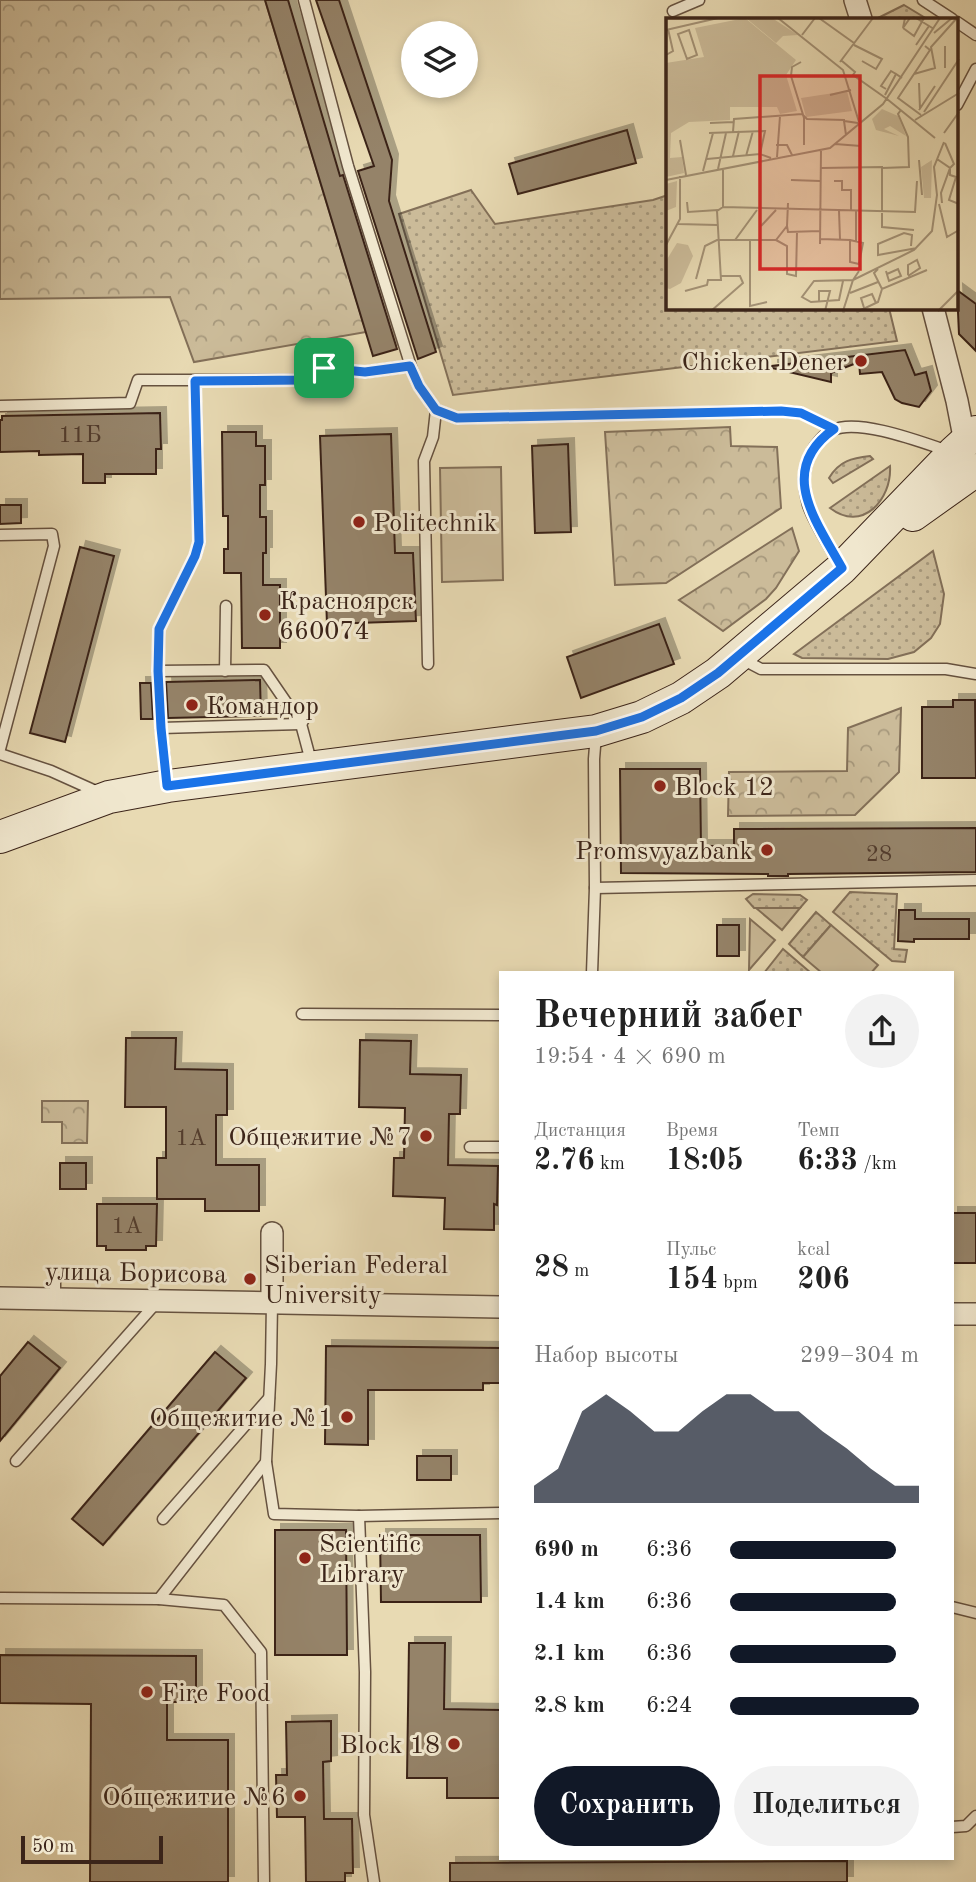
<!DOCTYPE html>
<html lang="ru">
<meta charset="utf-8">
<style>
body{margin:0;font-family:"Old Standard TT",serif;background:#f2f2f2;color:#222;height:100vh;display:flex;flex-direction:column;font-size:26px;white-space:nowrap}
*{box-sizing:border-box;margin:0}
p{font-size:23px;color:#767676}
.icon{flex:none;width:38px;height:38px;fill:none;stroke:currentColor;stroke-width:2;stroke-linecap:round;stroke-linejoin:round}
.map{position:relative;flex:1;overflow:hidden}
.drawer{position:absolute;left:499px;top:971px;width:455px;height:889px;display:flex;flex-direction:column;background:#fff;border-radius:0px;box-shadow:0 4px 10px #0003}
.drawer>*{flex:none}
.buttons{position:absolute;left:401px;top:21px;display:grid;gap:14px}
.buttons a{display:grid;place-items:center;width:77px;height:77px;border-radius:50%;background:#fff;box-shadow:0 4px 10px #0003;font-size:35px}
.scale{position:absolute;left:21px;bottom:18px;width:142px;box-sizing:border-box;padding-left:7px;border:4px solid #3b2419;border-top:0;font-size:19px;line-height:24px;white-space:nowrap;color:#3b2419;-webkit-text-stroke:5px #f0e7ce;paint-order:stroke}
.pin{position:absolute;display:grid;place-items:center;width:60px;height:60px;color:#fff;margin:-30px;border-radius:14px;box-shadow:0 4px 10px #0006}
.round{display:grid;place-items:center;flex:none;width:74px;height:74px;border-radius:37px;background:#f2f2f2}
.overview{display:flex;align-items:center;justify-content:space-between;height:119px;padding:0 35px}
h1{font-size:38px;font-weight:700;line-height:52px}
.stats{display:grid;grid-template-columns:repeat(3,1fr);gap:10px;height:119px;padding:7px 35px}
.stats div{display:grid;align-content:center}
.stats b{font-size:30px;font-weight:700}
.stats small{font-size:19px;font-weight:400}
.stats p{font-size:19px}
.chart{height:196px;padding:14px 35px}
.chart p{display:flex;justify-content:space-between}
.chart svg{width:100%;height:126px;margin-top:7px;fill:#111827;opacity:.7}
.button{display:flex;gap:14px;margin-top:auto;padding:14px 35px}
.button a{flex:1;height:80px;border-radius:42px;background:#111827;color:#fff;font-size:28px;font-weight:700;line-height:80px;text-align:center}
.button a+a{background:#f2f2f2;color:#222}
ul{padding:0 35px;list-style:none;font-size:23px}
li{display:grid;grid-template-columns:112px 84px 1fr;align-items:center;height:52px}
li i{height:18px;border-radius:9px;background:#111827}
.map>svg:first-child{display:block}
.grass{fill:url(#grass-dots);stroke:#837059;stroke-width:2}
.forest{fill:url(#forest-crowns);stroke:#837059;stroke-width:2}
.pitch{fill:#cbbb99;stroke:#837059;stroke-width:2}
.building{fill:#958369;stroke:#3b2419;stroke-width:2;filter:url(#shadow)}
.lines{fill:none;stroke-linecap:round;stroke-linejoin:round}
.lane-casing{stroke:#665240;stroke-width:13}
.street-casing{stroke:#665240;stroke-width:24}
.secondary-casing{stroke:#3b2419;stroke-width:34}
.lane{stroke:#f0e7ce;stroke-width:10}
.street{stroke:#f0e7ce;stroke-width:21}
.secondary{stroke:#f0e7ce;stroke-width:32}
.route-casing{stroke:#fff;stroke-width:14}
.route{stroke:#1a73e8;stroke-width:9}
.poi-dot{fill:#8f2418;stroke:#f0e7ce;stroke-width:2.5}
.labels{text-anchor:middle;stroke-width:6;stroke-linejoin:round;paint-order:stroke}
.number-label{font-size:23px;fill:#523c2d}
.poi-label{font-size:26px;fill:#3b2419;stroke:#f0e7ce;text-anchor:start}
.street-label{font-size:26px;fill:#3b2419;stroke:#f0e7ce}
.inset-road{fill:none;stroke:#a39175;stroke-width:2}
.view{fill:#d62828;fill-opacity:0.15;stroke:#d62828;stroke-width:3.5}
.inset-edge{fill:none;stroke:#3b2419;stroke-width:3.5}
</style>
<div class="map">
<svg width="976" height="1882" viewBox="0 0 976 1882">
<defs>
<pattern id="grass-dots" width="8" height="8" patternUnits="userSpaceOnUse" patternTransform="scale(1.75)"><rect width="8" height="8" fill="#cbbb99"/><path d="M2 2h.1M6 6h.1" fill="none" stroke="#a6987c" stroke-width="1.8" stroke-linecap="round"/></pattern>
<pattern id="forest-crowns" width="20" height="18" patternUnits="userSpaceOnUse" patternTransform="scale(1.75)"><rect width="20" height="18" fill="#cbbb99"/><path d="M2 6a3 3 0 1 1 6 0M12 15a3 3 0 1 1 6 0" fill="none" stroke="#a6987c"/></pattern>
<filter id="shadow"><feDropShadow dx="6" dy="-6" stdDeviation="0" flood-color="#0004"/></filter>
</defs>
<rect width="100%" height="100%" fill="#e8dab3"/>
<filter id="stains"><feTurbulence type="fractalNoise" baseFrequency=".00286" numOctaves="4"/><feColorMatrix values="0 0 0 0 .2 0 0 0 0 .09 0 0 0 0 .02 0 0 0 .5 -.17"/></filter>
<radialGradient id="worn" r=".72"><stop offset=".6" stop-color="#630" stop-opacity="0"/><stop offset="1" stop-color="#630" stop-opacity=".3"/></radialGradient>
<g class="grass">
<polygon points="904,5 927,19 876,19"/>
<polygon points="471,190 495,224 653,200 668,195 668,308 889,308 897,341 453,395 399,214"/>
<path d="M870 456 873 459 833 483 829 478C839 461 852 458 870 456Z"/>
<path d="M890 466C892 500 862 533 830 508Z"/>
<polygon points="933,551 944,594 940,624 931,638 914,652 888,659 802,658 794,654"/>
<polygon points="850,892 897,894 894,949 907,950 905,962 892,961 833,912"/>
<polygon points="753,894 800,895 807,900 800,908 754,908 746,899"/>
<polygon points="816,912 831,925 803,957 789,944"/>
<polygon points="783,949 811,973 764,973"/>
</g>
<g class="forest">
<polygon points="0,0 265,0 366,332 194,362 170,297 0,299"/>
<polygon points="730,427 731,446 777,447 781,508 666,583 615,585 605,432"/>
<polygon points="792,528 799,551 776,588 766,599 723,631 679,600"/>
<polygon points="901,708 899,772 855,815 728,816 729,772 847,771 848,728"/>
<polygon points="42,1101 88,1101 87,1143 62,1143 62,1122 42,1122"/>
</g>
<g class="pitch">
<polygon points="501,467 503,580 442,582 440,468"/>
<polygon points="756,908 800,908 782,930"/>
<polygon points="750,919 775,940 749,970"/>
<polygon points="831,925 878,965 871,973 822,973 803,957"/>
</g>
<g class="building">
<polygon points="265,0 288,0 340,176 343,175 397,349 373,356"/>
<polygon points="316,0 339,0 392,160 389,201 436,352 418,359 358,171 374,166"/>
<polygon points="627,130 636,163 518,194 509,164"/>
<polygon points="957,290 976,304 976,351 959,334"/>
<polygon points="905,350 915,375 926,372 931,391 919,407 902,403 895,399 882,372 860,374 859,362 831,373 831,382 772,368 772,366"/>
<polygon points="160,413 161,449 156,449 156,474 105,474 105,483 83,483 83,454 39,455 39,451 0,452 0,420 2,420 2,416"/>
<polygon points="222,432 256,432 256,446 265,446 265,485 260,485 260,517 266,517 266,553 263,553 263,585 280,585 280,648 242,648 241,573 224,573 224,549 228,549 228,516 223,516"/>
<polygon points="391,434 395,553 413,553 416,621 327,624 320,436"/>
<polygon points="568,444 571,532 535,533 532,446"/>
<polygon points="0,505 21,505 21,523 0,524"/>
<polygon points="80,547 114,556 65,742 30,733"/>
<polygon points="659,624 674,664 581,698 567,657"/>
<polygon points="260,680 261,716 168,718 166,682"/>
<polygon points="140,683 151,683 153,719 141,719"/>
<polygon points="953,700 975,700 976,778 922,778 922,707 953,707"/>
<polygon points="620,769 700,769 701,846 734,846 734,829 976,828 976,872 788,874 788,876 768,876 768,874 621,873"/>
<polygon points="899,910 915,910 915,919 969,919 969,939 914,939 914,942 898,941"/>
<rect x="717" y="925" width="22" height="31"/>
<polygon points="126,1038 176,1038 175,1069 227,1070 227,1115 216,1115 216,1165 259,1165 259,1211 205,1211 205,1199 157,1199 157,1158 166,1158 166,1107 125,1107"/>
<polygon points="360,1040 411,1041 410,1074 461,1075 460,1114 449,1114 448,1165 498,1166 497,1205 494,1204 494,1230 444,1229 445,1198 393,1196 394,1158 404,1158 405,1108 359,1107"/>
<rect x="60" y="1163" width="26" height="26"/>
<polygon points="97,1204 157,1204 156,1246 146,1246 146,1250 106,1250 106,1246 97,1246"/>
<rect x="952" y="1213" width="24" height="50"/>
<polygon points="28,1342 60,1368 0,1441 0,1376"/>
<polygon points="326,1346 500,1348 500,1383 483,1383 483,1390 368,1390 368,1445 325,1444"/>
<polygon points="215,1352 246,1378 103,1545 72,1519"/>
<rect x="417" y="1456" width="34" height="24"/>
<polygon points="275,1530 346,1530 347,1655 275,1655"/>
<polygon points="380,1535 480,1535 481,1602 381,1602"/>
<polygon points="409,1643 445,1643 444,1709 500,1710 500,1798 447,1798 447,1778 407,1778"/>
<polygon points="0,1655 196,1656 196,1702 167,1702 167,1740 228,1740 228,1882 90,1882 91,1704 0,1703"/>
<polygon points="331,1721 331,1761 323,1762 324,1819 352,1819 353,1873 345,1873 345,1882 306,1882 305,1817 277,1817 276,1775 287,1775 286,1722"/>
<polygon points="847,1861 847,1882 450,1882 450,1863"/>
</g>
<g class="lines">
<g class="lane-casing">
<g id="lane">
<polyline points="304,0 348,166 412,370"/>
<polyline points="923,0 952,19"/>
<polyline points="673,11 699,0"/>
<polyline points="957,22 976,35"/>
<polyline points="957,105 976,69"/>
<polyline points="0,406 130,403 138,380 305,380 324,368 365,372 410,366 419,386 436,410 457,418 781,411 801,413 834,429"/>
<polyline points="0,535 52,534 54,546 0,749"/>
<path d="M841 566C831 549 814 523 808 505 803 485 802 471 811 453 815 444 824 434 833 430 858 418 921 442 948 451"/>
<polyline points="740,658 761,669 946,669 976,674"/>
<polyline points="428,664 424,461 433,437 436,410 432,405"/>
<polyline points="158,671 264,670 301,724 312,765"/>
<polyline points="225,671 226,606"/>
<polyline points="301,724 312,707"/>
<polyline points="161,728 301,724"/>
<polyline points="0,754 51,771 100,793"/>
<polyline points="167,783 161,728 158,671 159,629 195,556 199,542 195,381"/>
<polyline points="595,888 976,880"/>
<polyline points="592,973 595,888 594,759 596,734"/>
<polyline points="302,1014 500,1015"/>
<polyline points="470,1147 500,1147"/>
<polyline points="55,1282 55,1298"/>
<polyline points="16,1461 157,1302"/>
<polyline points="266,1462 274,1514 359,1516 500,1513"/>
<polyline points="359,1516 365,1672 364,1815 374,1882"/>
<polyline points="163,1519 269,1398"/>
<polyline points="0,1598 159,1599 266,1462 271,1364 272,1303"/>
<polyline points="159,1599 224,1605 261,1652 264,1882"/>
<polyline points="952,1607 976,1613"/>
<polyline points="952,1827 966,1826 976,1816"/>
</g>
</g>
<g class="street-casing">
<g id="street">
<polyline points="855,0 861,19"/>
<polyline points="933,308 957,401 965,442"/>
<polyline points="0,1298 500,1307"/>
<polyline points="272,1303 272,1233"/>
<polyline points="952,1314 976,1314"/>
</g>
</g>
<g class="secondary-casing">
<g id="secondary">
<polyline points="913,515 976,470"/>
<polyline points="0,837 109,797 168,786 596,731 642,717 681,698 718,673 842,568 954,452 976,432"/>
</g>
</g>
<use href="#lane" class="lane"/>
<use href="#street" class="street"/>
<use href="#secondary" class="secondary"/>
</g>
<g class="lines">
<g class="route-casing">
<path id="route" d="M410 366 419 386 436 410 457 418 781 411 801 413 834 429C776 470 816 521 842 568L718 673 681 698 642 717 596 731 167 786 161 728 158 671 159 629 195 556 199 542 195 381 305 380 324 368 365 372Z"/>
</g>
<use href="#route" class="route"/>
</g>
<g class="poi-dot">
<circle cx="861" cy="361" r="7"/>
<circle cx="359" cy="522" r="7"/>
<circle cx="265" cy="615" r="7"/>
<circle cx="192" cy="705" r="7"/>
<circle cx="660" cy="786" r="7"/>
<circle cx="767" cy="850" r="7"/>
<circle cx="426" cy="1136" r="7"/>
<circle cx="250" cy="1279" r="7"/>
<circle cx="347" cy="1417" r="7"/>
<circle cx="305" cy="1558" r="7"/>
<circle cx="147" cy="1692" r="7"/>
<circle cx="454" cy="1744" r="7"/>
<circle cx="300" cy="1796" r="7"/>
</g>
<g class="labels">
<g class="number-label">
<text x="80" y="442">11Б</text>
<text x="879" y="861">28</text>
<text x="191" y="1145">1А</text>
<text x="127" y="1233">1А</text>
</g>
<g class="poi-label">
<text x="847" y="370" text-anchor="end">Chicken Dener</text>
<text x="373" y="531">Politechnik</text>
<text x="279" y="609">Красноярск<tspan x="279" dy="30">660074</tspan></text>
<text x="206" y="714">Командор</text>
<text x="674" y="795">Block 12</text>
<text x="753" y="859" text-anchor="end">Promsvyazbank</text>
<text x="412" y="1145" text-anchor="end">Общежитие №7</text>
<text x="264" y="1273">Siberian Federal<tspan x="264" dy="30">University</tspan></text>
<text x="333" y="1426" text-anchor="end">Общежитие №1</text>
<text x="319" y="1552">Scientific<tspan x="319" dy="30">Library</tspan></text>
<text x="161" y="1701">Fire Food</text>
<text x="440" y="1753" text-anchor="end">Block 18</text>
<text x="286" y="1805" text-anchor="end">Общежитие №6</text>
</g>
<g class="street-label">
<text transform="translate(136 1272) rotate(1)" y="9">улица Борисова</text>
</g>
</g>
<g transform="translate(666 18)">
<rect width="292" height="292" fill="#e8dab3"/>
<path d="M80 0H106L132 17 117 18 110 25ZM181 73 186 93 140 99 135 80ZM216 91 232 98 240 118 224 108 218 111 233 118 210 112 206 101Z" fill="#cbbb99"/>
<path d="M79 0 130 42 120 57 131 93 114 96 111 89H64V102L23 104 5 115 4 140 16 139 18 155 0 159V45L38 39 29 10ZM266 142 265 180H258L255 149ZM11 163 10 189 0 193V166Z" fill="#cbbb99"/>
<path d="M11 225 22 227 27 238 15 265 4 271 0 270V243Z" fill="#cbbb99"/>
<path class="inset-road" d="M112 0 177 52 193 104M153 0 188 25M239 0 237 10 244 0M250 0 268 11M237 10 248 18 258 0M0 12 52 0M23 12 31 37 21 41 12 16ZM268 15 286 0M136 17 149 0M188 27 216 41 210 51 196 43M250 27 263 8M0 37 7 33 2 11M176 43 189 54 187 57 221 81M135 44 126 49 125 58 138 100V127M174 44 207 0M279 50V28M248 56 269 50 265 29 291 0M253 65 254 91M220 71 215 68 225 53 230 56M164 77 185 72M219 77 230 56 236 60M221 81 269 120M253 92 269 68M258 94 293 41M255 97 232 80 264 32 259 28M249 102 293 75M44 105 67 104M67 114 68 101 136 96 141 101 179 102M43 115 99 113 94 136M278 115 293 94M180 117 178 103 192 105M14 122 20 157M279 125 288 146 284 150M169 126 195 128M110 127H121L126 137M67 138 73 113M80 138 87 113M111 139 114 98M41 141 94 136 105 140M271 141 284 150 275 175 276 185M253 142 256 177M155 150 216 149V209L248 212M216 150 243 149 242 119 232 96 235 92M52 151 60 115M284 151V157L290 159 283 182 293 186M37 153 47 115M0 162 164 130 217 86 274 0M125 162 154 163M168 163H176V172H185V193M21 184 22 194 52 192M273 186 281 219 293 212M57 189 249 194 251 163M173 193 174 221M190 193V223M12 206 51 207M95 208 110 192M121 208 122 214 154 213M154 221 184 222V244L193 246 197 225 184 222M69 222H110L121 208 122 185M84 222V288L101 284M110 222 121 228V256L130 258 131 214M154 226 155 133M0 227 14 201V158M245 228 246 217 238 215 212 226V237L251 230M212 251 208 255 216 271 261 252M220 253 223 263 235 258 232 251 221 256M242 258 254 250 251 242 242 247V257M30 261 39 228 51 222H69L91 192M177 263 173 282 145 284 136 279 148 263 187 262 193 253M19 273 41 267 42 262H55L51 193 57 189V150M184 275 212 264M153 284V273H164L159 293M45 293 77 265 74 258H55M177 293 187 262 248 232 266 213 271 177 268 149 278 124M193 293 212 284 216 271M199 293 195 280 206 276 210 285M272 293 293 272"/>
<path class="view" d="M94 58H194V251H94Z"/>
<rect width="292" height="292" class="inset-edge"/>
</g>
<rect width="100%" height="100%" filter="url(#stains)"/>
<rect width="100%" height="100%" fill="url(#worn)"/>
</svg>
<div class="buttons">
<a><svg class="icon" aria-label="layers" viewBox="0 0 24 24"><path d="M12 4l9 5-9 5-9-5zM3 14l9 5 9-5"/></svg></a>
</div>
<div class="scale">50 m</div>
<div class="pin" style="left:324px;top:368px;background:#1e9e55"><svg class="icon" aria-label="arrive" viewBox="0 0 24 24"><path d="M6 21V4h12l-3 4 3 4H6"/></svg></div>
<section class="drawer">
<div class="overview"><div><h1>Вечерний забег</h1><p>19:54 · 4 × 690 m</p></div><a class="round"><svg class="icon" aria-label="share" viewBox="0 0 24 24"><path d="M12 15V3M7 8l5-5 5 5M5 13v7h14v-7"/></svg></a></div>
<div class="stats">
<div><p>Дистанция</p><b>2.76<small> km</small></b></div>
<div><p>Время</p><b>18:05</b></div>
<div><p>Темп</p><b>6:33<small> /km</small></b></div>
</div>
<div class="stats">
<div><b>28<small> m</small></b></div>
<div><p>Пульс</p><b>154<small> bpm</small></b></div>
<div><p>kcal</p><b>206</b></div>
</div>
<div class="chart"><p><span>Набор высоты</span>299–304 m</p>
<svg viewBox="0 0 160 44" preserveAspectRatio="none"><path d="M0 44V38L10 32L20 12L30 6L40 12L50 19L60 19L70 12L80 6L90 6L100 12L110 12L120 19L130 25L140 32L150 38L160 38V44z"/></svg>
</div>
<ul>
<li><b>690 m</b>6:36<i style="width:88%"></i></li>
<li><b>1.4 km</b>6:36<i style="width:88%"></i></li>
<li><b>2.1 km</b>6:36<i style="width:88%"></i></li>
<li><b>2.8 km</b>6:24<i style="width:100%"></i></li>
</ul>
<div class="button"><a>Сохранить</a><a>Поделиться</a></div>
</section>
</div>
